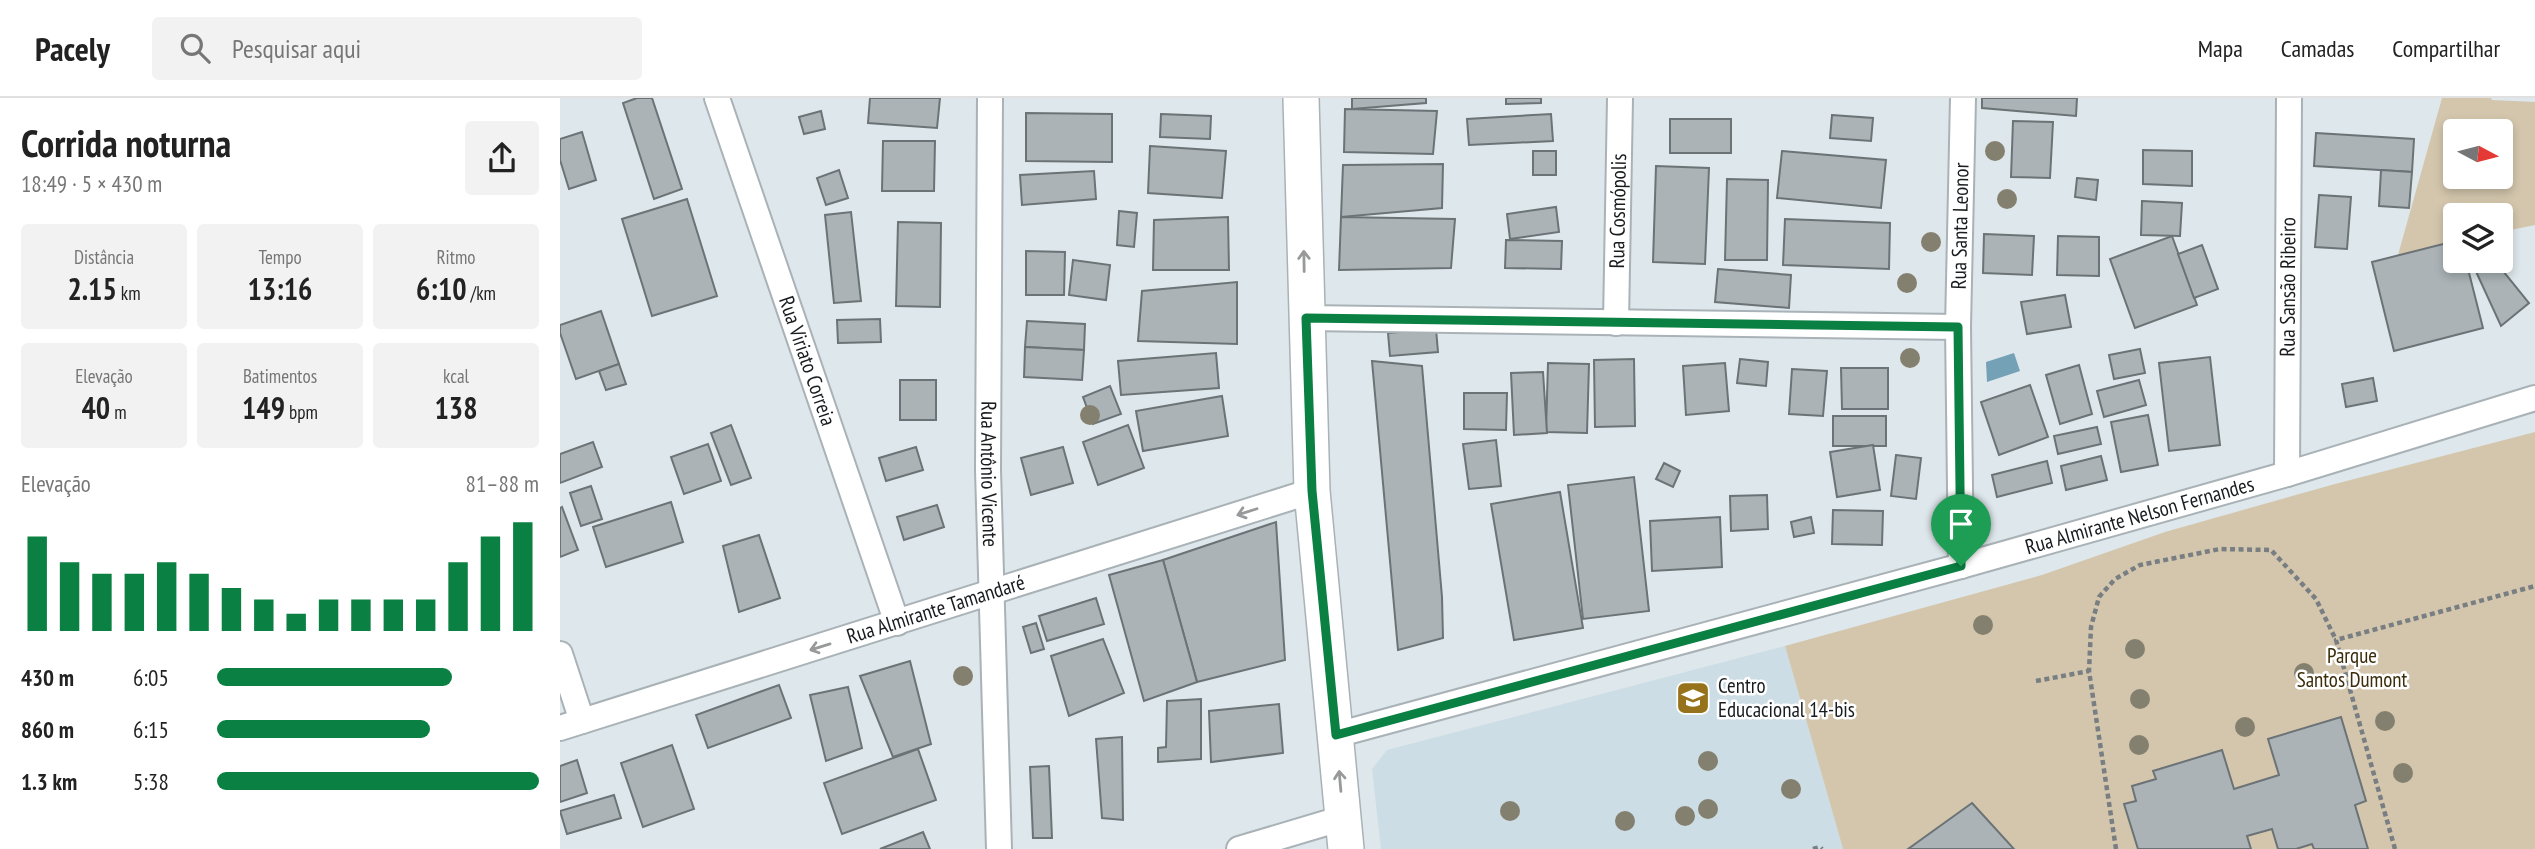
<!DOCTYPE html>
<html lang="pt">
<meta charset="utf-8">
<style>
body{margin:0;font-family:"PT Sans Narrow",sans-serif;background:#f2f2f2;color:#222;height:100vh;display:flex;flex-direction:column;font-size:26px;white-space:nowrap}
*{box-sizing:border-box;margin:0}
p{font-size:23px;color:#767676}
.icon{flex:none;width:38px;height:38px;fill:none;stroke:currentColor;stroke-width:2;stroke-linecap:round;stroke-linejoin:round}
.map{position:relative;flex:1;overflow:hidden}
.side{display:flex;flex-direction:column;background:#fff;width:560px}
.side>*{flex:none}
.needle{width:46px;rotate:97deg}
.controls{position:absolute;left:1883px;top:21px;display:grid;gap:14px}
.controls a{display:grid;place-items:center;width:70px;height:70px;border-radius:7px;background:#fff;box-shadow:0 4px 10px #0003;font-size:35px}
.pin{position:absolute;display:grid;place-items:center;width:60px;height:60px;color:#fff;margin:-72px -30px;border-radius:50% 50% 50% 0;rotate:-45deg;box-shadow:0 0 7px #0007}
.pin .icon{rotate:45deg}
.round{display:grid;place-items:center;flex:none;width:74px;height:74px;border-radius:7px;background:#f2f2f2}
.headline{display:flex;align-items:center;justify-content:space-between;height:119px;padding:0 21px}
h1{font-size:38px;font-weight:700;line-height:52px}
.stats{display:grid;grid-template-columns:repeat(3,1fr);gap:10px;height:119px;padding:7px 21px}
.stats div{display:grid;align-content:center;border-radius:7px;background:#f2f2f2;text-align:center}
.stats b{font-size:30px;font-weight:700}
.stats small{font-size:19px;font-weight:400}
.stats p{font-size:19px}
.chart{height:196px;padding:14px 21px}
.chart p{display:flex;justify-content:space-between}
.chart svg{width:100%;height:126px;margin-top:7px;stroke:#0b8043;stroke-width:6}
ul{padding:0 21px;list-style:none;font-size:23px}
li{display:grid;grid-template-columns:112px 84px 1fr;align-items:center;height:52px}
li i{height:18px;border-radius:9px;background:#0b8043}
header{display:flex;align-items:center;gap:42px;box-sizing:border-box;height:98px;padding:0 35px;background:#fff;border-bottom:2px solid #e0e0e0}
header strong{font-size:33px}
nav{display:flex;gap:38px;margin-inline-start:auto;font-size:24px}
.search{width:490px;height:63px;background:#f2f2f2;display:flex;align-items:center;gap:18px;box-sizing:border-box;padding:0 24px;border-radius:7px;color:#767676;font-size:26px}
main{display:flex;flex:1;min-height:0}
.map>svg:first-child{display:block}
.built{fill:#cddde5}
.green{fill:#d3c6ad;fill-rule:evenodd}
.water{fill:#74a1b6}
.building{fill:#abb3b7;stroke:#6b7376;stroke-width:2}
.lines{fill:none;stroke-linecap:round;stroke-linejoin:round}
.street-casing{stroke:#a9b2b6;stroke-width:28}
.secondary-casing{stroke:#a9b2b6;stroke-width:38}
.path{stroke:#787e81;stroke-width:4.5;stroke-dasharray:5 3.5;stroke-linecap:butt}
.street{stroke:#fff;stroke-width:24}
.secondary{stroke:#fff;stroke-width:35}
.tree{fill:#84806f}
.oneway{stroke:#98999a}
.route-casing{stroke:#fff;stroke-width:14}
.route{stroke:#0b8043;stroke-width:9}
.labels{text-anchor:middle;stroke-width:5;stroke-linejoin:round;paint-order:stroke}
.street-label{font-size:21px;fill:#191c1e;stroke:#fff}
.park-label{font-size:21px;fill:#3b2c0a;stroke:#fff}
.poi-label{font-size:21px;fill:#191c1e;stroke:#fff;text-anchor:start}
</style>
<header>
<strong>Pacely</strong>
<div class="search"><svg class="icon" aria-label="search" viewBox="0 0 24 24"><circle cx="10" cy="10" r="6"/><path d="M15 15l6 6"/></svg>Pesquisar aqui</div>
<nav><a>Mapa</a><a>Camadas</a><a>Compartilhar</a></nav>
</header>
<main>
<section class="side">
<div class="headline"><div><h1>Corrida noturna</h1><p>18:49 · 5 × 430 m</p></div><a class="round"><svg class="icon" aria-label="share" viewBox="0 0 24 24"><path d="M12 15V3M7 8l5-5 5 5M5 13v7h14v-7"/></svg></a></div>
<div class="stats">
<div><p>Distância</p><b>2.15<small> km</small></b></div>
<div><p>Tempo</p><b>13:16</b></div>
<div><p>Ritmo</p><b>6:10<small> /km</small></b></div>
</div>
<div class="stats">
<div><p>Elevação</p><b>40<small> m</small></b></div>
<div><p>Batimentos</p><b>149<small> bpm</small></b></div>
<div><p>kcal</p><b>138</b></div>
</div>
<div class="chart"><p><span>Elevação</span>81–88 m</p>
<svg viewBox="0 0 160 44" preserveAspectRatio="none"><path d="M5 44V11M15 44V20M25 44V24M35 44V24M45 44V20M55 44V24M65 44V29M75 44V33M85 44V38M95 44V33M105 44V33M115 44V33M125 44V33M135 44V20M145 44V11M155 44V6"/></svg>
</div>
<ul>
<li><b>430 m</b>6:05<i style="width:73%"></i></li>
<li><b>860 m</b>6:15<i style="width:66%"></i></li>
<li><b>1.3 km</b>5:38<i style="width:100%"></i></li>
</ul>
</section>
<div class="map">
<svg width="1975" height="751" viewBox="0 0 1975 751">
<rect width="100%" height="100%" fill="#dee7eb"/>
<polygon class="built" points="1225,548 1283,751 821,751 812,671 827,652"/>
<g class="green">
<path d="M1882 0H1931L1932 2 1975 4V127L1941 134V117H1895V145L1838 157ZM1895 33H1941V79H1895Z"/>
<polygon points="1975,334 1975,751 1283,751 1225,548 1482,477 1605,434 1775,386"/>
</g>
<polygon class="water" points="1454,255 1460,273 1427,284 1426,264"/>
<g class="building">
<polygon points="77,0 92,0 122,91 94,101 63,5"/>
<polygon points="310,0 380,0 377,30 308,25"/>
<polygon points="792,0 866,0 866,5 792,11"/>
<polygon points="946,0 981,0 981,5 946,6"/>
<polygon points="1422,0 1517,0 1516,18 1422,10"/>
<polygon points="785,11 877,13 873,56 784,54"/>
<polygon points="261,13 265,31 244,36 239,19"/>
<polygon points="466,15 552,16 552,64 466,63"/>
<polygon points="601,16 651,18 650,41 600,39"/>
<polygon points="991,16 993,43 909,47 907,21"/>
<polygon points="1272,17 1313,20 1311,43 1270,40"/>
<rect x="1110" y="21" width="61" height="34"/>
<polygon points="1453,23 1493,24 1490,80 1451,79"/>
<polygon points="22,34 36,82 9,91 0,62 0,41"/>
<polygon points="1756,35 1854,41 1852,74 1754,68"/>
<polygon points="323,43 375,43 374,93 322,93"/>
<polygon points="590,48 666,53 662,100 588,95"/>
<polygon points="1583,52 1632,53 1632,88 1583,86"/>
<rect x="973" y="53" width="23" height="24"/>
<polygon points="1222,53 1326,62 1321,110 1217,100"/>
<polygon points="883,66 882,110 781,119 783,67"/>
<polygon points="1096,68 1149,70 1145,166 1093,164"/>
<polygon points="279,72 288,100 266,107 257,80"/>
<polygon points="1821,72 1852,74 1849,110 1819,108"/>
<polygon points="534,73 536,101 462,107 460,77"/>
<polygon points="1517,80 1538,82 1536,102 1515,99"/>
<polygon points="1167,81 1208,82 1207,162 1165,162"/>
<polygon points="1759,97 1791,99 1787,151 1755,149"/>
<polygon points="127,101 157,198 92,218 62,121"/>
<polygon points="1582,103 1622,105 1620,138 1581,137"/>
<polygon points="996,109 999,134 950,141 947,116"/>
<polygon points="559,113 577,115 574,149 557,147"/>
<polygon points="291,114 301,203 274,205 265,117"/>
<polygon points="668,119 669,172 593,172 594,122"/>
<polygon points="781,119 895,121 891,170 779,172"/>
<polygon points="1225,121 1330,125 1329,171 1223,167"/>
<polygon points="338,124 381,125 380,209 336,208"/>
<polygon points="1424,136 1474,138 1472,177 1423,175"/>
<polygon points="1498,138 1539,139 1539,178 1497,177"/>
<polygon points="1612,138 1637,207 1575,230 1550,161"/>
<polygon points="946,142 1002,143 1001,171 945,170"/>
<polygon points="1895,143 1895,163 1906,163 1923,230 1834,253 1812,164"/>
<polygon points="1642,147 1658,191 1634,200 1618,156"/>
<polygon points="466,153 505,154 504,197 466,197"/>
<polygon points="513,162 550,167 546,202 509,197"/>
<polygon points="1918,163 1935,163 1969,205 1941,228 1913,167"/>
<polygon points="1158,171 1231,177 1229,210 1155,204"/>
<polygon points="677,184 677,246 578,243 582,193"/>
<polygon points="1505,197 1511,229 1467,236 1461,204"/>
<polygon points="41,213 59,266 16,281 0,235 0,227"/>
<polygon points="320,221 321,244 278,245 277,222"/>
<polygon points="467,223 525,226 524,252 465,249"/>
<polygon points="876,231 878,254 830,258 828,235"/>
<polygon points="465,249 524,252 522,282 464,279"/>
<polygon points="1580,251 1585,275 1554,281 1549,257"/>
<polygon points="656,255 659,290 561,297 558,263"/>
<polygon points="1650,259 1660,347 1609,353 1599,265"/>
<polygon points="1074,261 1075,328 1035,329 1034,262"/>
<polygon points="1180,261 1208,264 1206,288 1177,285"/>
<polygon points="812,263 862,268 882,499 883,540 838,552"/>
<polygon points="988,265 1029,266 1027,335 986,334"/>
<polygon points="1165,265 1169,313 1126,317 1123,268"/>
<polygon points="59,266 66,286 46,292 39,273"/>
<polygon points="1519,267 1532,316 1500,326 1486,277"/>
<polygon points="1281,270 1328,270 1328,311 1282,311"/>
<polygon points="1232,271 1267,273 1263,318 1229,316"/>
<polygon points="983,274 987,335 954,337 951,275"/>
<polygon points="1813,280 1817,303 1786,309 1782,286"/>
<rect x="340" y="282" width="36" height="40"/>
<polygon points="1579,282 1586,307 1544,319 1537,293"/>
<polygon points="1470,287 1488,339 1439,357 1421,304"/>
<polygon points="550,288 561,316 533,326 523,299"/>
<polygon points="904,295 947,295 946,332 904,331"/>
<polygon points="662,298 668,338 583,353 576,313"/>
<polygon points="1588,317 1598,367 1561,374 1551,324"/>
<rect x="1273" y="318" width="53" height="30"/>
<polygon points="171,327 191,380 171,387 151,335"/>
<polygon points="568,327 584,370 538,387 523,344"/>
<polygon points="1537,329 1541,346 1498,356 1494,338"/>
<polygon points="936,342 941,388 909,391 903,346"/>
<polygon points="33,344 42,369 0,385 0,356"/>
<polygon points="148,346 161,383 124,396 111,359"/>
<polygon points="1313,347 1320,392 1277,399 1270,354"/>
<polygon points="356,349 363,372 326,383 319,360"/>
<polygon points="503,349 513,385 471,397 461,360"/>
<polygon points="1336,357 1361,360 1356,401 1331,398"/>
<polygon points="1541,358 1547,382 1506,392 1501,368"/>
<polygon points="1487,363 1492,385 1437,399 1432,377"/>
<polygon points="1104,365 1120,373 1113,389 1096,381"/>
<polygon points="1074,379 1089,513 1023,521 1008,387"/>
<polygon points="31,388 42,421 21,428 10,395"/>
<polygon points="1000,394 1023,530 954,542 931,406"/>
<polygon points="1207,397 1208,431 1171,433 1170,398"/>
<polygon points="111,404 123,444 46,469 33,429"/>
<polygon points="377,407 384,429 344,442 337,419"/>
<polygon points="2,409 18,452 0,459 0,410"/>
<polygon points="1273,412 1323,413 1322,447 1272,446"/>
<polygon points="1160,419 1162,469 1092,473 1090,423"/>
<polygon points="1251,419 1254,435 1234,439 1231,424"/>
<polygon points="716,424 725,562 637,584 603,462"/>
<polygon points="199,437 220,500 179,514 163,448"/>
<polygon points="603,462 637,584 584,603 549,477"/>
<polygon points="536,500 544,526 487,543 479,518"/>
<polygon points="476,525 484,551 471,555 463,529"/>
<polygon points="543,541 564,595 509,618 491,558"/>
<polygon points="350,563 371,646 333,659 300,578"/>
<polygon points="219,587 231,620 148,650 136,617"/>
<polygon points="288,589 302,650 266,663 250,597"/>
<polygon points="641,601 641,661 598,664 598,650 606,649 607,603"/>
<polygon points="719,606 723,655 651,664 649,613"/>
<polygon points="1781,619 1806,703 1795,707 1808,751 1754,751 1752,746 1736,751 1718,751 1712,731 1687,738 1691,751 1578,751 1564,706 1576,703 1572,688 1596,681 1593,673 1662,652 1674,691 1719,677 1708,641"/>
<polygon points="562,639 563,722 542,720 536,641"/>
<polygon points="112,647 134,711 83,729 61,665"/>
<polygon points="358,651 376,702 282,736 264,685"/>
<polygon points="17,662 27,695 0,704 0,668"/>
<polygon points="489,668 492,740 473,740 470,669"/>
<polygon points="54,697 61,720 7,736 0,713"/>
<polygon points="1412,705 1454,751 1348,751"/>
<polygon points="363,734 370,751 320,751"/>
</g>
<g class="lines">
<g class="street-casing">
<g id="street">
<path id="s1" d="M157 0 337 525"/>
<path id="s2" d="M430 0 428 372 439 751"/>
<polyline points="745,220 1398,229"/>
<path id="s3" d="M1056 225 1060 0"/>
<path id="s4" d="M1727 376 1729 0"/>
<path id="s5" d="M1401 468 1398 229 1403 0"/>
<polyline points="0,556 22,623"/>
<path id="s6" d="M0 630 752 393"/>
<path id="s7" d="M776 637 1401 468 1727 376 1975 300"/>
<polyline points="679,751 783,720"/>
</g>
</g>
<g class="secondary-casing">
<polyline id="secondary" points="741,0 752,393 786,751"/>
</g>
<g class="path">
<polyline points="1476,583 1529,573"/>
<polyline points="1253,751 1260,749 1262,751"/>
<polyline points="1556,751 1529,573 1531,529 1539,499 1555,481 1580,467 1660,451 1711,452 1756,501 1776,542"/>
<polyline points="1835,751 1776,542 1975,488"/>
</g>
<use href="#street" class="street"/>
<use href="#secondary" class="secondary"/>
</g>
<g class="tree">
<circle cx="1435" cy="53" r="10"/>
<circle cx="1447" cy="101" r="10"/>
<circle cx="1371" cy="144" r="10"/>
<circle cx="1347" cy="185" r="10"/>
<circle cx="1350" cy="260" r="10"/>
<circle cx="530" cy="317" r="10"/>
<circle cx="1423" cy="527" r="10"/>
<circle cx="1575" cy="551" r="10"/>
<circle cx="1744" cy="575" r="10"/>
<circle cx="403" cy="578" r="10"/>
<circle cx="1580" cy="601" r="10"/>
<circle cx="1825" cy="623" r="10"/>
<circle cx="1685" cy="629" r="10"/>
<circle cx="1579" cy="647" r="10"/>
<circle cx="1148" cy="663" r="10"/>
<circle cx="1843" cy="675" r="10"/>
<circle cx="1231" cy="691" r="10"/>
<circle cx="1148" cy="711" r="10"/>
<circle cx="950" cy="713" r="10"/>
<circle cx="1125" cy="718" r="10"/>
<circle cx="1065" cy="723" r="10"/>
</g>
<defs><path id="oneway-shaft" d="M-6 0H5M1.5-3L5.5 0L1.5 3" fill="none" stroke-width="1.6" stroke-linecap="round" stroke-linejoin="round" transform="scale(1.75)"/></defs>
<g class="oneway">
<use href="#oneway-shaft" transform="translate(744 163) rotate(-91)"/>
<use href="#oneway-shaft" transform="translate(687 414) rotate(162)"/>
<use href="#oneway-shaft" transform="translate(260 549) rotate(163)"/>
<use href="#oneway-shaft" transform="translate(780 683) rotate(-95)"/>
</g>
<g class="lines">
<g class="route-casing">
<polygon id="route" points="746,220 1398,229 1401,468 776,637 752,393"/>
</g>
<use href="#route" class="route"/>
</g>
<defs>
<g id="school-square" transform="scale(1.75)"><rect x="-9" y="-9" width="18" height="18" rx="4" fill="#97721c" stroke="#fff"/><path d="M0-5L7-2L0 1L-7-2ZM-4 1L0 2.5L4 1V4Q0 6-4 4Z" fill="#fff"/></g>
</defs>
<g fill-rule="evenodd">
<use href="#school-square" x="1133" y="600"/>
</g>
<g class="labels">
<g class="street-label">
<text dy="7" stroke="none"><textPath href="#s3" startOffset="112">Rua Cosmópolis</textPath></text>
<text dy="7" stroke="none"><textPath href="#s5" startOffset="340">Rua Santa Leonor</textPath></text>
<text dy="7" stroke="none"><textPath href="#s4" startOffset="187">Rua Sansão Ribeiro</textPath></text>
<text dy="7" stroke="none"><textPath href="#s1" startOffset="278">Rua Viriato Correia</textPath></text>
<text dy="7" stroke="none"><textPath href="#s2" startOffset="376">Rua Antônio Vicente</textPath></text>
<text dy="7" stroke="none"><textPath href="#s7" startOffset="833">Rua Almirante Nelson Fernandes</textPath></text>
<text dy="7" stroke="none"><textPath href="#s6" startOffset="394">Rua Almirante Tamandaré</textPath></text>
</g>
<g class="park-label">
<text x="1792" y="565">Parque<tspan x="1792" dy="24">Santos Dumont</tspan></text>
</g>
<g class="poi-label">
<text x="1158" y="595">Centro<tspan x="1158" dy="24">Educacional 14-bis</tspan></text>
</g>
</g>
</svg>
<div class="controls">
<a><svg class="needle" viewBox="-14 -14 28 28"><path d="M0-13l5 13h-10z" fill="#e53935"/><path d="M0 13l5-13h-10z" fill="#767676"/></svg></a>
<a><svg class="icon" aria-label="layers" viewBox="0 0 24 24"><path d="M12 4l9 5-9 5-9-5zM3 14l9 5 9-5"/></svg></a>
</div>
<div class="pin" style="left:1401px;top:468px;background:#1e9e55"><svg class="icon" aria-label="arrive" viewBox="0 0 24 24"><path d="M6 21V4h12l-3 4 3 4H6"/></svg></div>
</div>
</main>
